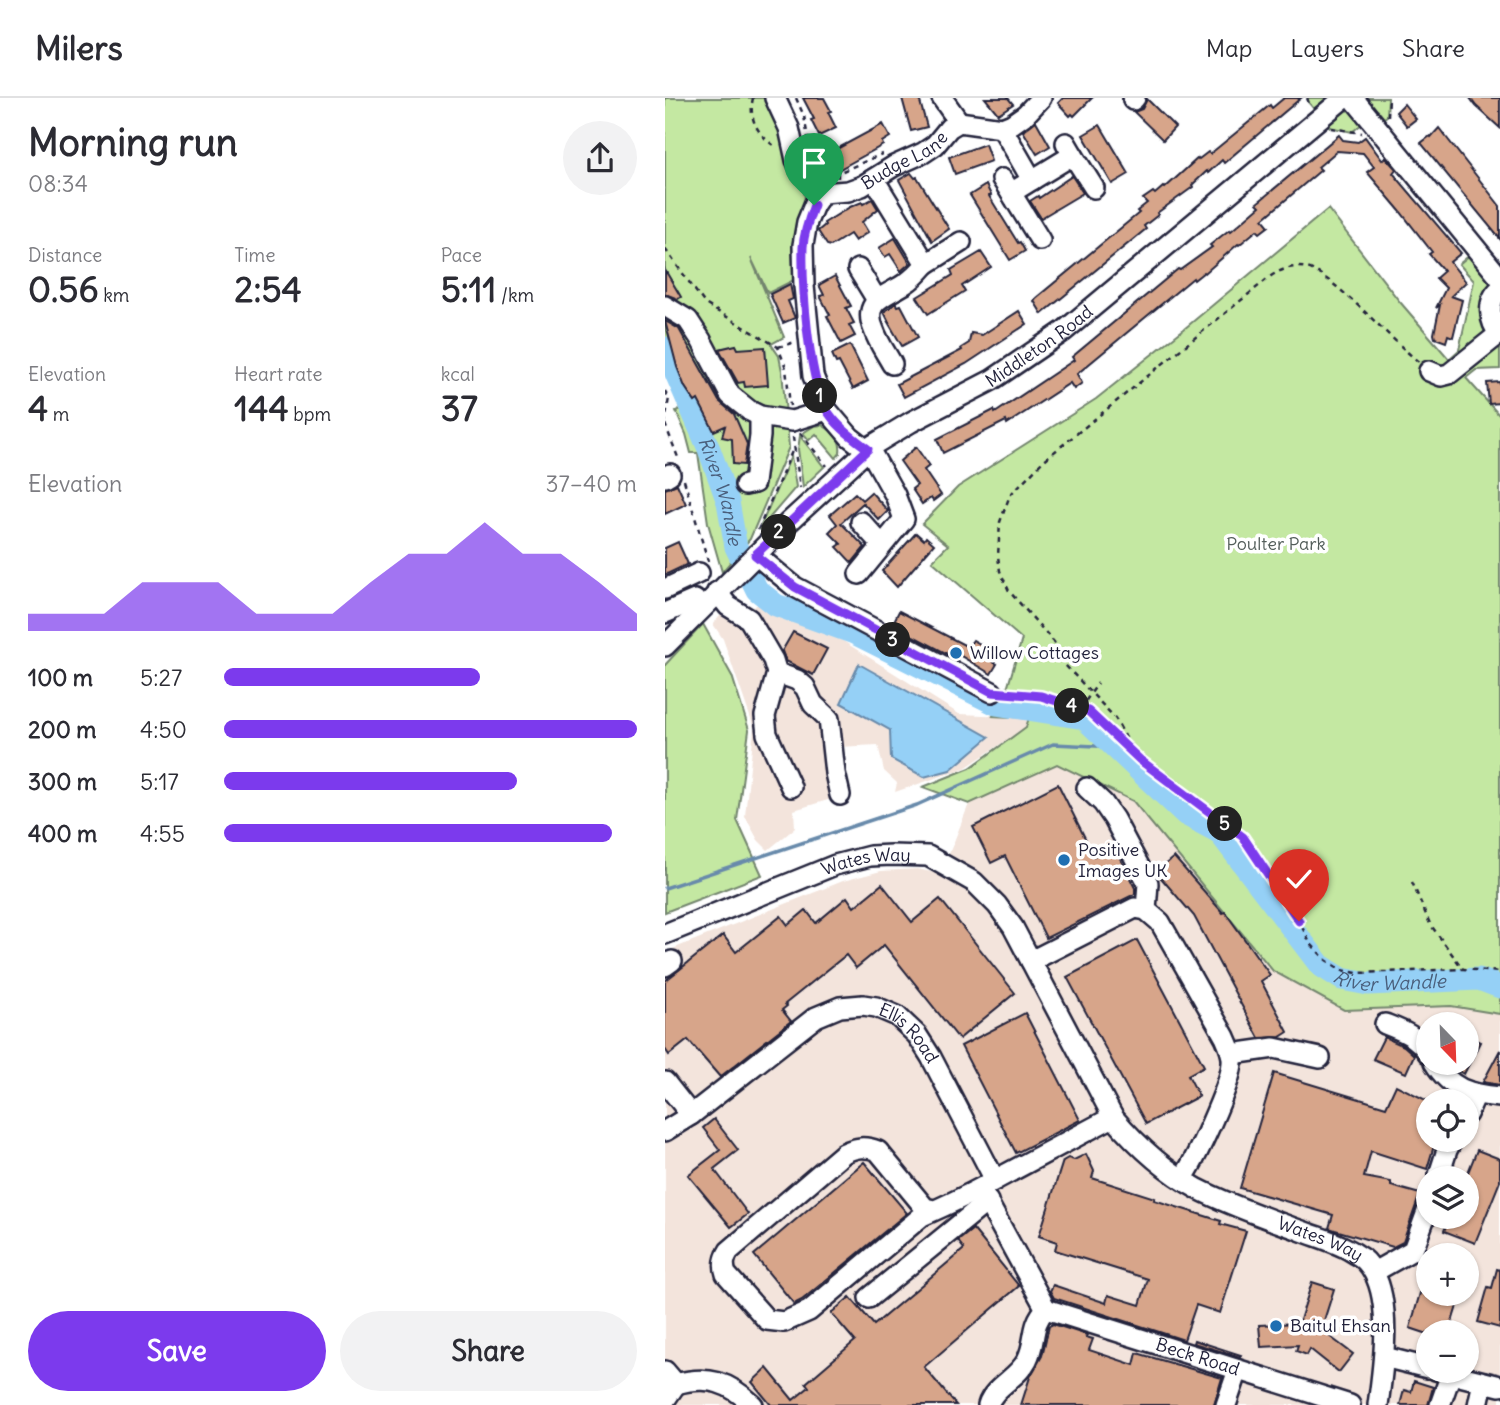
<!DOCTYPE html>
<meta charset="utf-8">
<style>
body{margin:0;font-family:Delius,sans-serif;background:#f2f2f3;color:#2b2b33;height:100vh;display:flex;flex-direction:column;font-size:26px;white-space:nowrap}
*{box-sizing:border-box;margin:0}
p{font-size:23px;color:#7c7c81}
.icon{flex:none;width:38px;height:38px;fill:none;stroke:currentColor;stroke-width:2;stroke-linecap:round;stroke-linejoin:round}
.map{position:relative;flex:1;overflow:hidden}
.sheet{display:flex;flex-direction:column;background:#fff;width:665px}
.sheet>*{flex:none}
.needle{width:46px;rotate:157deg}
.tools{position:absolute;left:751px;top:914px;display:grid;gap:14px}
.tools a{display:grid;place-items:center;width:63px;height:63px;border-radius:50%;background:#fff;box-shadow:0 2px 5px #0004;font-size:35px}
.pin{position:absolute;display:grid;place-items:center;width:60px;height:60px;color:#fff;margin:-72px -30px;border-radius:50% 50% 50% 0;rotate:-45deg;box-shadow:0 0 7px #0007}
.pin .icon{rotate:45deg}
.km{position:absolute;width:35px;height:35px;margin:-18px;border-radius:50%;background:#222;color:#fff;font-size:19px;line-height:35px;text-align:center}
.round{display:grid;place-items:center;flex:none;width:74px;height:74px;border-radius:37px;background:#f2f2f3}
.overview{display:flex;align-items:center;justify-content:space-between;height:119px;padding:0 28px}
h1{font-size:38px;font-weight:700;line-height:52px}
.stats{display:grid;grid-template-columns:repeat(3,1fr);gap:10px;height:119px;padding:7px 28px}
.stats div{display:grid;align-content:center}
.stats b{font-size:35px;font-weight:700}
.stats small{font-size:19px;font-weight:400}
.stats p{font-size:19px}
.chart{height:196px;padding:14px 28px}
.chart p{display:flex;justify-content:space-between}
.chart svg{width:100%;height:126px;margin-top:7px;fill:#7c3aed;opacity:.7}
.cta{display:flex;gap:14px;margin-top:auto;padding:14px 28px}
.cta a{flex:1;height:80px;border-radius:42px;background:#7c3aed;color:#fff;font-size:28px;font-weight:700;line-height:80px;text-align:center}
.cta a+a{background:#f2f2f3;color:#2b2b33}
ul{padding:0 28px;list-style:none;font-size:23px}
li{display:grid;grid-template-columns:112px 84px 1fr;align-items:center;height:52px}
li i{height:18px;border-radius:9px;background:#7c3aed}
header{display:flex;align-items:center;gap:42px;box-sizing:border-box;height:98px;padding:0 35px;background:#fff;border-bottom:2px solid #e1e1e2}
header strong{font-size:33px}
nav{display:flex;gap:38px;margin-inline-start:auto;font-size:24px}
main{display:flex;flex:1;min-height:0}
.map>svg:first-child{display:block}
.built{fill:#f3e4dc;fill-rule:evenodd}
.green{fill:#c4e8a2;stroke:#73856e;stroke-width:2}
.water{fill:#95d0f6;stroke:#678aab;stroke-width:2}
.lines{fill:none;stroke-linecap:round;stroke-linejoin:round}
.stream{stroke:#678aab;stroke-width:3.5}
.river{stroke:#95d0f6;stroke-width:23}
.building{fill:#d7a58a;stroke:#22223b;stroke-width:2}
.minor-casing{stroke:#22223b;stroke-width:24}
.path{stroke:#22223b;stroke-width:2.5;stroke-dasharray:5 5;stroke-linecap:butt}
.minor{stroke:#fff;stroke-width:19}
.route-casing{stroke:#fff;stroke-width:14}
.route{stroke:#7c3aed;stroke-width:9}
.poi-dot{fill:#1f6fb2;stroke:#fff;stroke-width:2.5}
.labels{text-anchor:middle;stroke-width:7;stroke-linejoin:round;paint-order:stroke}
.street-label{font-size:18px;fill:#22223b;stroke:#fff}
.park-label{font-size:18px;fill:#535d5a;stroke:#fff}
.poi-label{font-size:18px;fill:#22223b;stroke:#fff;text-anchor:start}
.water-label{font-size:19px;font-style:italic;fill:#4a5f7c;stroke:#fff}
</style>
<header>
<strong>Milers</strong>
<nav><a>Map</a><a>Layers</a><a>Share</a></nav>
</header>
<main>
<section class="sheet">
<div class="overview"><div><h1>Morning run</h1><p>08:34</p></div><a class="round"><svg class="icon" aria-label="share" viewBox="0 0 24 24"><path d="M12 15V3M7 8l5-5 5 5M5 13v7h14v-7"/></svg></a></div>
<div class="stats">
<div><p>Distance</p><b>0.56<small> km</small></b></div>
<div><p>Time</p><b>2:54</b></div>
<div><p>Pace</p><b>5:11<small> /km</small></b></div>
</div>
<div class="stats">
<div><p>Elevation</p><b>4<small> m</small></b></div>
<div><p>Heart rate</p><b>144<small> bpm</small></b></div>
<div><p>kcal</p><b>37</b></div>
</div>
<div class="chart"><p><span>Elevation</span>37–40 m</p>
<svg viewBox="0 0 160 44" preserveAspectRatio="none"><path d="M0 44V38L10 38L20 38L30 27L40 27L50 27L60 38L70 38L80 38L90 27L100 17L110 17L120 6L130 17L140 17L150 27L160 38V44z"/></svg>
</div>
<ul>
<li><b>100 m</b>5:27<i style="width:62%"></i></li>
<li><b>200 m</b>4:50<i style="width:100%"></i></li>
<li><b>300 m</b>5:17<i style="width:71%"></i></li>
<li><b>400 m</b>4:55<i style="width:94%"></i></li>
</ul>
<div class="cta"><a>Save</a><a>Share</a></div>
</section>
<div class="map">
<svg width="835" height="1307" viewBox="0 0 835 1307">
<rect width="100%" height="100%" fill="#fff"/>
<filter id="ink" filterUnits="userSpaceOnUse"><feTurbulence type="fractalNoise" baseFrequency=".0143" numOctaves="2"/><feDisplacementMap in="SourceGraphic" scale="14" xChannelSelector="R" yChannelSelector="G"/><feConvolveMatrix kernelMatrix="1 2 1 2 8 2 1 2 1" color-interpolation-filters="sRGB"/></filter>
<g filter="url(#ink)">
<g class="built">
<polygon points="93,506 178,543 294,616 364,619 361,629 300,670 230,694 232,685 219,673 213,647 173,649 180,697 129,712 130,730 103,752 93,742 80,718 89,630 58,541 48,526 62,510 74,520"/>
<path d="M392 666 468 703 608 873 679 912 786 908 835 916V1307H0V854L178 783 216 773 252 771 276 776 304 706ZM763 926H802V964H763ZM763 1003H802V1041H763ZM763 1080H802V1118H763ZM763 1157H802V1195H763ZM763 1234H802V1272H763Z"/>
</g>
<g class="green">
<polygon points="0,0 101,0 121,47 118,48 130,82 139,93 140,102 131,126 127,151 129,182 103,195 86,160 119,239 106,246 114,258 117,273 124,349 85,441 57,474 43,425 33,355 26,355 21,336 11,313 15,311 13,304 19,300 15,292 20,289 10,263 5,263 0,261"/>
<polygon points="643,0 723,0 722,18 719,20 713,13 687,34 665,29 643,4"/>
<polygon points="663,111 735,204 784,261 794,252 809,183 794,166 812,151 835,180 835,271 811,272 801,280 835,318 835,916 786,908 679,912 608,873 468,703 392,666 304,706 258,689 305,670 361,629 364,620 328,618 342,591 357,541 267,463 283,447 257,426 293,389 431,301 519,231"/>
<path d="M157 327C168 333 177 342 175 355L171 360 151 336 144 342 138 335 149 328Z"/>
<polygon points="135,338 159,369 138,389 133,351"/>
<polygon points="126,358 131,389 94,432"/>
<polygon points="38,526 67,578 84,632 72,722 97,777 0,814 0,567"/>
</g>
<polygon class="water" points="194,566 324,639 285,672 259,679 226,661 225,632 176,605"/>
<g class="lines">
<polyline class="stream" points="0,790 252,707 388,646 451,649"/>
<path class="river" id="s1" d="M0 250 44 351 63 404 71 449 92 492 111 507 189 535 331 606 419 620 520 716 554 734 655 867 677 881 703 886 814 881 835 889"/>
</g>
<g class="building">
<polygon points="138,0 159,0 166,13 163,14 171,30 154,38 146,22 149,21"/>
<polygon points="237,0 254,0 262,29 246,33"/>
<polygon points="320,0 343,0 348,6 333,16"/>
<polygon points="398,0 427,0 409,18 407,16 405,18 393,5"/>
<polygon points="619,0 636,0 559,65 557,62 543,75 542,73 527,87 528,89 492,115 493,117 479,128 481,131 377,216 369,203 371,200 474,115 472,113 482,105 478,101 488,94 490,96 498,89 500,90 533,60 534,61 543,54 545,56 605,7 607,10"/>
<polygon points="805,0 835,0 835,30 811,8"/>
<polygon points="482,1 510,29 498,42 469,14 477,11"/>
<polygon points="739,6 751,21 742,28 731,14"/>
<polygon points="371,23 385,48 372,56 358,33"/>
<polygon points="218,26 225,39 217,44 218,47 164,77 155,60"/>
<polygon points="435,27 464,76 447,86 418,37"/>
<polygon points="774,30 835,108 835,141 756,45 765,38 766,39"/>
<polygon points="674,37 678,42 693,44 700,39 717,62 720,59 731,71 728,75 796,155 785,164 801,184 786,198 797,202 788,239 783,237 781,244 770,240 769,236 775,207 771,210 781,190 771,180 779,173 764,156 767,154 735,113 702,74 709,69 698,55 672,53 653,69 656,72 598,121 604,128 595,135 592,132 574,147 573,146 540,175 539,174 529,182 528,180 412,276 417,285 409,291 405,285 342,326 341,323 278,355 272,341 329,312 330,315 409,262 407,259 513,171 515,172 547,149 545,147 564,132 565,134 595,108 592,105"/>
<polygon points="320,46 326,63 290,76 284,59"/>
<polygon points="246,75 250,80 252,79 284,131 267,143 234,82"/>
<polygon points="407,78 418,95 376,120 365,103 373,98 374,100"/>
<polygon points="321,87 326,97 324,98 353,145 355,144 360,153 345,162 305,97"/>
<polygon points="207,101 213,111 197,124 203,134 190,143 185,136 166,148 162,147 153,133 160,127 159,125 185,109 197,104 198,106"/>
<polygon points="230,140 245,165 236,173 225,156 220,159 214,150"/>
<polygon points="316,154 326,169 297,188 300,193 263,216 252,199 288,177 286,172"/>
<polygon points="0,172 16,199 13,201 0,196"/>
<polygon points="170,178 186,208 181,210 189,225 184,227 190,238 176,245 162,218 165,217 155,198 159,197 154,187"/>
<polygon points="125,186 128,201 123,203 130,220 118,225 105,196"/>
<polygon points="231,205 233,208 236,207 253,239 237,248 223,224 224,224 219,214"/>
<polygon points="354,213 362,226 301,266 239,299 232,286 297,252 296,250 304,245 306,235 317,237"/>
<polygon points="0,223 14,231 54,303 69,316 82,346 79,367 68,366 67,341 57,339 60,328 49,333 33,302 30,304 20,289 12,269"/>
<polygon points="71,247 73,251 100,249 103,287 80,289 79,284 73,285 54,251"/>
<polygon points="185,247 203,283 188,291 174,264 171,265 167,256"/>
<polygon points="835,284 835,305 824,306 822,285"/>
<polygon points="251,349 264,368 259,372 276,397 268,403 266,400 257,406 247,391 252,387 235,363"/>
<polygon points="12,386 21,406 0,416 0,391"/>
<polygon points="206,394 223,413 214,422 198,405 176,425 200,449 187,465 172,449 176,446 164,434 172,426 165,417 190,395 197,402"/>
<polygon points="251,435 259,442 261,439 269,446 232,489 217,473"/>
<polygon points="13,444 23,466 0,477 0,450"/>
<polygon points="234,513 303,549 308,542 322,550 320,554 330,560 328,564 332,566 326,576 294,557 292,561 227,527"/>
<polygon points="128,534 162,551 148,577 121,563 117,553"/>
<polygon points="393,686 429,758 449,748 470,790 470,796 381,840 340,758 326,765 308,729"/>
<polygon points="509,759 558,815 560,814 605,877 596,883 623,934 615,939 594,940 529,818 491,774"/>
<polygon points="217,786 247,824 275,801 350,895 294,941 219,847 191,870 181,857 120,906 122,908 117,912 126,923 55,979 23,942 4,957 0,951 0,883 58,837 71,854 116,818 123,827 141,812 151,825 182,799 189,809"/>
<polygon points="472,842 539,968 523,977 534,998 481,1026 402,879"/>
<polygon points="360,915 415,1022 351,1055 296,948"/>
<polygon points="802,938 815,944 799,976 790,971 784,964 802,964"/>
<polygon points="719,939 739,948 749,957 741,975 708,961"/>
<polygon points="835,952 835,987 818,984"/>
<polygon points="609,975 721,1009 731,987 763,1003 763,1041 771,1041 762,1071 706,1053 699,1079 726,1084 726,1088 755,1096 738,1144 728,1149 670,1132 664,1130 668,1117 575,1090"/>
<polygon points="49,1021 73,1052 49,1071 83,1116 66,1129 23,1077 55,1052 38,1030"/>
<polygon points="812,1052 835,1061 835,1083 810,1145 779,1133 785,1118 802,1118 802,1077"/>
<polygon points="421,1056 429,1073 427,1080 490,1100 489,1102 556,1123 555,1126 581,1133 555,1215 531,1207 519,1242 389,1200 385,1193 388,1187 441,1205 443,1197 475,1207 483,1181 390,1152 392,1144 374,1138 398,1063 403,1060 409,1062"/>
<polygon points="199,1064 242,1115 137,1202 129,1206 89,1157"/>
<polygon points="308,1131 354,1188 259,1269 291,1307 106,1307 87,1284 102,1270 128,1302 144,1289 141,1285 190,1243 166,1215 185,1199 209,1227 299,1151 293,1143"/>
<polygon points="832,1171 835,1172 835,1230 813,1224 823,1189 827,1190"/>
<polygon points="647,1184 669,1191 656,1232 688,1256 674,1274 645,1251 642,1257 631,1253 633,1247 596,1249 594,1227 634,1225"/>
<polygon points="755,1195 796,1195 784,1234 763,1234 763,1236 745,1230"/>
<polygon points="388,1226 422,1237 421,1239 428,1241 424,1252 469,1267 472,1255 557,1280 549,1307 356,1307 365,1279 377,1258 384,1228"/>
<polygon points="529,1242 576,1257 575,1259 528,1245"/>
<polygon points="749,1283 768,1289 763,1307 735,1307 739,1292 746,1294"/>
</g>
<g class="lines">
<g class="minor-casing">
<g id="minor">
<polyline points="110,0 124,30 131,62 137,74 157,95"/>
<polyline points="277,0 294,24"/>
<polyline points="688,0 835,180"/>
<polyline points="468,2 470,0"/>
<polyline points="337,30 367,82 346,95 337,81"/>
<polyline points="408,57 429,90"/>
<path d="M209 81 261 166C255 173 249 180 241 185 222 198 196 202 209 232 213 244 221 255 227 266"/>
<polyline points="367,82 408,57 401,45"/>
<polyline points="346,95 375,142"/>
<polyline points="261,166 296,144"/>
<polyline points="193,171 212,202"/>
<path d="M835 191C821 203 824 224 835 237"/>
<polyline points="0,208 23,222 36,242 65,297 85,313 95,318 127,323 162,312"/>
<polyline points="764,273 776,278 784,276 834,236"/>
<polyline points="0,379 5,376"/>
<polyline points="80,387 89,385 95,338 95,318"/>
<polyline points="196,424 217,447"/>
<polyline points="91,457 130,489 327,594"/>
<path id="s2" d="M194 476 239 421 230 397 207 356 185 339 162 312 148 278 139 188 138 147 142 124 149 107 157 95 183 93 197 88 229 68 258 55 270 47 284 30 294 24 337 30 347 26 361 16 376 0"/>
<polyline points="0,491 34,475"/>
<polyline points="52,494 63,508 84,521 108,562 112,575 100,618 102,636 126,689"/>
<polyline points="0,515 30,502"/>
<path id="s3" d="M0 548 124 424 208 347 246 324 327 282 399 233 679 0"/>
<polyline points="112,575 132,582 140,589 148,606 164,621 170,675 175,697"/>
<polyline points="422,690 438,705 449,721 483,785 481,812"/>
<path id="s4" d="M0 836 170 767 205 758 226 757 263 758 309 784 332 807 348 829 448 1019C472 1047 500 1073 533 1091 566 1108 602 1120 637 1133 655 1140 675 1145 691 1156 699 1160 705 1167 709 1175 727 1208 718 1271 713 1307"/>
<path d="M366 863 470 810 481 812 495 824 560 939C564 948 568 956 567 965 566 986 530 1064 517 1081"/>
<polyline points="0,868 7,863"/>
<path d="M720 926C738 933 752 938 763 955"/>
<polyline points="567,956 609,950 655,960"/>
<path d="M769 964C786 992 804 996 835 999"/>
<path id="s5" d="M0 984 26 1017 151 919 175 909 198 907 211 909 232 918 252 937 266 959 330 1082 448 1019"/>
<polyline points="802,1016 811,996"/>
<polyline points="0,1033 26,1017"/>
<polyline points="773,1080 782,1052 788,1041"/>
<polyline points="316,1092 381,1211"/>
<path d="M269 1112 260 1110 213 1053C200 1048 191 1049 179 1055L64 1153C59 1161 58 1167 61 1176L102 1222 119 1224 144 1213 257 1118C282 1107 306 1096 330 1082"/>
<polyline points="709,1174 748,1152 763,1111"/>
<polyline points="204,1200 323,1103"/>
<path id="s6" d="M381 1211 685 1307"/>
<polyline points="719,1259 763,1270"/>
<polyline points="771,1272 835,1288"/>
<polyline points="0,1273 11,1286 0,1302"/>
<path d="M11 1286C43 1277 64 1284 88 1307"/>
<path d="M323 1307C329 1288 353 1280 362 1262 372 1243 365 1227 381 1211"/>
<polyline points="561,1307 573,1272"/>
<polyline points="775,1307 786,1276"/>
<polyline points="813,1307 818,1284"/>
</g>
</g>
<g class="path">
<path d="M88 0C83 21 93 37 111 49"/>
<polyline points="131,0 139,18 143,40"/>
<polyline points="642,0 645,8"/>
<polyline points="723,18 724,0"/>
<polyline points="666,30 697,35"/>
<polyline points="173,80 173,75 217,56"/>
<polyline points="0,151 40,206 113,249 121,270 125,308"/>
<polyline points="113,249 130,244"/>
<polyline points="0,293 4,300 0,324"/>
<polyline points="0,326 14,362"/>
<polyline points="135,335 162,368"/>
<polyline points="128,339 135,390"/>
<polyline points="19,382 43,463"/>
<polyline points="93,432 128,351"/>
<polyline points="343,595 376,598 423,613 475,662 577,739 634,823 645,845 661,862 677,872 692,875 798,871 835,874"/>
<polyline points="415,611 433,585"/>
<path d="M471 658 450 620 400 567 389 544 344 493 335 473 333 458 335 424 345 397 378 363 606 178C617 171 628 167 642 170 668 177 728 244 754 264"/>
<polyline points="747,784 765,826 798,871"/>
</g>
<use href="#minor" class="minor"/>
</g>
</g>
<g class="lines" filter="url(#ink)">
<g class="route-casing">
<path id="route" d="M149 107C144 120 139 134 138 149 137 188 143 275 160 309 170 327 187 339 203 351L90 457 130 489 327 594 376 598 423 613 475 662 578 739 634 823"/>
</g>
<use href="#route" class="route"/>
</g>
<g class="poi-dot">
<circle cx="291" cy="555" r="7"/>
<circle cx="399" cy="762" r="7"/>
<circle cx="611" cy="1228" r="7"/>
</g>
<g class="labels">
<g class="street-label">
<text dy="6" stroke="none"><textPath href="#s2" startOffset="522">Budge Lane</textPath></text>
<text dy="6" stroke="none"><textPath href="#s3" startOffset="483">Middleton Road</textPath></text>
<text dy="6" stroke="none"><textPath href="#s4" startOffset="215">Wates Way</textPath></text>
<text dy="6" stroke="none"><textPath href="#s5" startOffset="306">Ellis Road</textPath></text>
<text dy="6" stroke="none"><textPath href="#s4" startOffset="849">Wates Way</textPath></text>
<text dy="6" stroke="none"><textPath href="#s6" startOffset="159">Beck Road</textPath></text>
</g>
<g class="park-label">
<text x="611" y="452">Poulter Park</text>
</g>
<g class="poi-label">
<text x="305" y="561">Willow Cottages</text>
<text x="413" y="758">Positive<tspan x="413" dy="21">Images UK</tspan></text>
<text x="625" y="1234">Baitul Ehsan</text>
</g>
<g class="water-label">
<text dy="7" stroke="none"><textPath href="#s1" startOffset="154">River Wandle</textPath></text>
<text dy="7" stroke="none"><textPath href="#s1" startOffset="1034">River Wandle</textPath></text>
</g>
</g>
</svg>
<div class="tools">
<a><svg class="needle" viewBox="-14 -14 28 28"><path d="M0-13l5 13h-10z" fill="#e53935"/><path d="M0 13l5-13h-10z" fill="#7c7c81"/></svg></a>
<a><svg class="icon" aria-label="locate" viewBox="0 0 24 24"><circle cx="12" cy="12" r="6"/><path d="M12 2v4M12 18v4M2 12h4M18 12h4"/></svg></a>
<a><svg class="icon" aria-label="layers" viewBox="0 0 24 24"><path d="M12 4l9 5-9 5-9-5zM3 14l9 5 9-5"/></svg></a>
<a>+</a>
<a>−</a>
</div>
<div class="pin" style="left:149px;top:107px;background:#1e9e55"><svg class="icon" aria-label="arrive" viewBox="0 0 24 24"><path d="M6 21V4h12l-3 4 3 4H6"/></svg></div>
<div class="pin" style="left:634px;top:823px;background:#d93025"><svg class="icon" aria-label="check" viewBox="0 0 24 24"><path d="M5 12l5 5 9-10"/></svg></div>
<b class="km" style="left:155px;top:298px">1</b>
<b class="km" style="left:114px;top:434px">2</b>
<b class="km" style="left:228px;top:542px">3</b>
<b class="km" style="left:407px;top:608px">4</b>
<b class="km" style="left:560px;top:726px">5</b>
</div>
</main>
